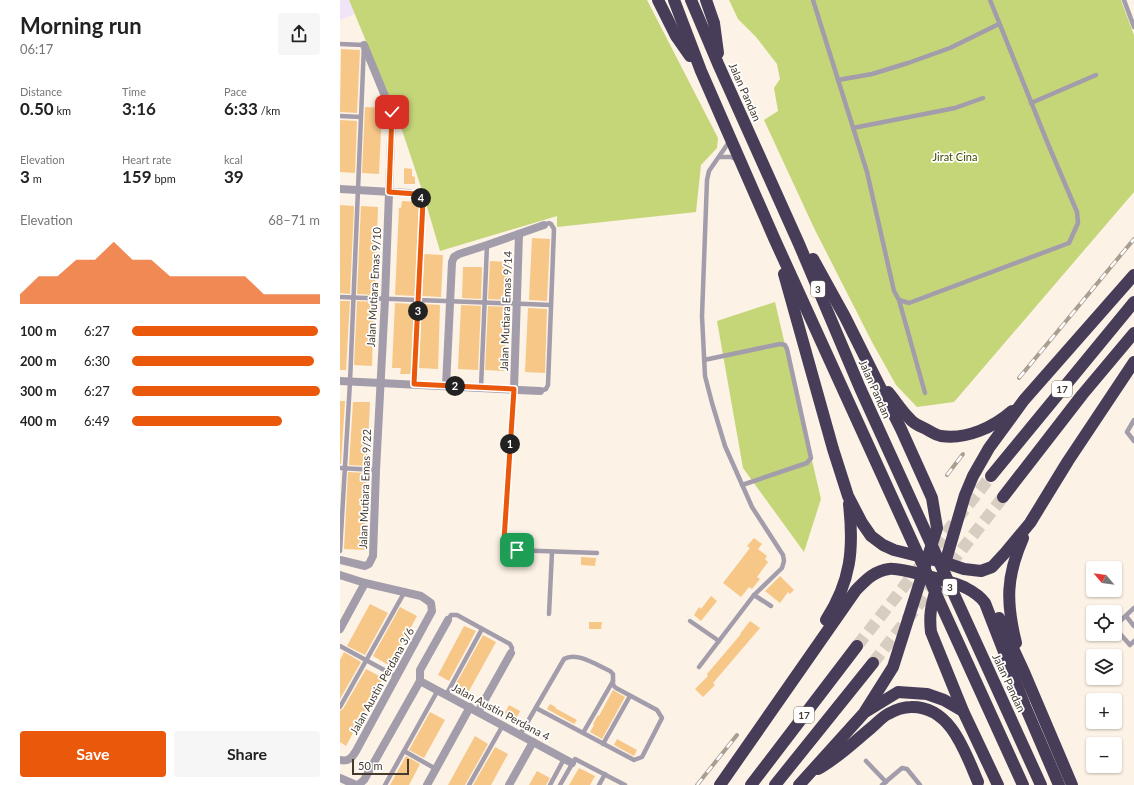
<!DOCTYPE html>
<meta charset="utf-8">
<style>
body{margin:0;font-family:Lato,sans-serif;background:#f6f6f6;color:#222;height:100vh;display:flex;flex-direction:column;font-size:15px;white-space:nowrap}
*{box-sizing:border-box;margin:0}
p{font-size:13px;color:#767676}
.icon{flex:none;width:22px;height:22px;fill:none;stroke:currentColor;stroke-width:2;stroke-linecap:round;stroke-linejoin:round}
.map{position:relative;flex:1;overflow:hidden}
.side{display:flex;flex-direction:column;background:#fff;width:340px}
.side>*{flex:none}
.needle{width:26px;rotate:299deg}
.buttons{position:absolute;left:746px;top:561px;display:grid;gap:8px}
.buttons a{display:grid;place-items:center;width:36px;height:36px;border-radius:4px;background:#fff;box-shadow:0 1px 3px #0004;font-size:20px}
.scale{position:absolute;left:12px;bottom:10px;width:57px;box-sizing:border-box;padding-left:4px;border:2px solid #443a2e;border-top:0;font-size:11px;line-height:14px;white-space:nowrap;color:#443a2e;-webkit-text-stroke:3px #fff;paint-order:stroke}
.pin{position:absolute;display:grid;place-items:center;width:34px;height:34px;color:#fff;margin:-17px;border-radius:8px;box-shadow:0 2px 6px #0006}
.km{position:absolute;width:20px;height:20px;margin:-10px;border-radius:50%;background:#222;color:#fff;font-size:11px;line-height:20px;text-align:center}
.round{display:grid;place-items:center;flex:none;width:42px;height:42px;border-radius:4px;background:#f6f6f6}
.summary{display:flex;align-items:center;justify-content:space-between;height:68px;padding:0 20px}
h1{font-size:22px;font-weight:700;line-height:30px}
.metrics{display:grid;grid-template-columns:repeat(3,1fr);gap:6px;height:68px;padding:4px 20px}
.metrics div{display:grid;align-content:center}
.metrics b{font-size:17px;font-weight:700}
.metrics small{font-size:11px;font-weight:400}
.metrics p{font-size:11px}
.chart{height:112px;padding:8px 20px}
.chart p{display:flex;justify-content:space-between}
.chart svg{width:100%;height:72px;margin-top:4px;fill:#ea580c;opacity:.7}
.primary-button{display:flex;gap:8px;margin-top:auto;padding:8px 20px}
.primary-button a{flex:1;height:46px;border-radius:4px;background:#ea580c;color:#fff;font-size:16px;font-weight:700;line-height:46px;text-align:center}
.primary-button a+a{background:#f6f6f6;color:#222}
ul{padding:0 20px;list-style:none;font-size:13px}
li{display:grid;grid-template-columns:64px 48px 1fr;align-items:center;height:30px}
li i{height:10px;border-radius:5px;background:#ea580c}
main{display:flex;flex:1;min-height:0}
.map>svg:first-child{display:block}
.commercial{fill:#f0e4f9}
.green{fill:#c5d679}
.building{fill:#f7c787}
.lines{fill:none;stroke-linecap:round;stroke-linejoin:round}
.highway-tunnel{stroke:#d7cdc0;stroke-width:12;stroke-dasharray:12 6;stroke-linecap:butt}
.lane{stroke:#a29cab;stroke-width:4.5}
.street{stroke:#a29cab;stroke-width:8}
.highway{stroke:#483d59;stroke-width:12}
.rail-casing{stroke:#a89e91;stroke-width:4}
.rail{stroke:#fff;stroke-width:2.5;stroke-dasharray:8;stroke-linecap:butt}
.route-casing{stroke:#fff;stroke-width:8}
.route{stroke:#ea580c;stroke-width:5}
.labels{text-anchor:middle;stroke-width:3.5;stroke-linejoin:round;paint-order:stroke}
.shield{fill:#fff;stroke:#7c756d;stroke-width:1}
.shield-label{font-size:10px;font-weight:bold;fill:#443a2e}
.street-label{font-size:11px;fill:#443a2e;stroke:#fff}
.park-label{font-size:11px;fill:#424c01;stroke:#fff}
</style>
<main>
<section class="side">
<div class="summary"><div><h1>Morning run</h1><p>06:17</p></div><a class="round"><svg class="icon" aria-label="share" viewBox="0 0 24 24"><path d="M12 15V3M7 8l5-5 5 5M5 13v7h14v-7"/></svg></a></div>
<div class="metrics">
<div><p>Distance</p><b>0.50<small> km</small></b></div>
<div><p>Time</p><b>3:16</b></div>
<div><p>Pace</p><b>6:33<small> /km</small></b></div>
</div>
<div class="metrics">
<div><p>Elevation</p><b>3<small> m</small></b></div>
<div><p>Heart rate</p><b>159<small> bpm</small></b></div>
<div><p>kcal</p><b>39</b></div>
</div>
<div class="chart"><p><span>Elevation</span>68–71 m</p>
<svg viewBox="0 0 160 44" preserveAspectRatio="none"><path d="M0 44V38L10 27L20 27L30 17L40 17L50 6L60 17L70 17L80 27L90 27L100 27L110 27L120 27L130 38L140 38L150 38L160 38V44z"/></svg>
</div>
<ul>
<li><b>100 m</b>6:27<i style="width:99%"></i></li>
<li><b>200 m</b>6:30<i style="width:97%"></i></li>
<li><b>300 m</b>6:27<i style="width:100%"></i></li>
<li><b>400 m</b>6:49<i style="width:80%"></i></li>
</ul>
<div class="primary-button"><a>Save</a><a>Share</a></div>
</section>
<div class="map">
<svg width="794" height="785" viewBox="0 0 794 785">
<rect width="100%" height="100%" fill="#fcf2e5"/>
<polygon class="commercial" points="0,0 9,0 15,14 0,20"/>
<g class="green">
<polygon points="9,0 307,0 378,138 377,148 361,165 356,212 217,227 217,216 100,251 82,190 59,121"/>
<polygon points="389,0 781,0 794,35 794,192 614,402 577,407 556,385 532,342 474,228 424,120 438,111 434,88 440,79 437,64 416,37 398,19"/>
<polygon points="435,302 481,499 464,552 403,468 377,321"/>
</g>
<g class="building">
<polygon points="1,49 20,50 17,113 0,112"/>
<polygon points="25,107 42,108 39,174 22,173"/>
<polygon points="0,120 17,121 15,173 0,172"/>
<polygon points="64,168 72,169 72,176 75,177 75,184 64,184"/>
<polygon points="62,201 78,202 79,203 75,296 55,295 59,208 61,208"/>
<polygon points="0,205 14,206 10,294 0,293"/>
<polygon points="21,206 38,207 35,295 17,294"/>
<polygon points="192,238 210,239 207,301 189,300"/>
<polygon points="84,254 103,255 101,297 82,296"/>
<polygon points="150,261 169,262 167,300 148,299"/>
<polygon points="123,267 142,267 141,299 122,298"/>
<polygon points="0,301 10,301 6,370 0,370"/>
<polygon points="17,301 34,302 32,366 14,365"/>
<polygon points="55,303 74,304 71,374 60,374 61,368 52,368"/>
<polygon points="82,304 100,305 98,369 79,368"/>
<polygon points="121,305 141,306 138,370 118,369"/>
<polygon points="148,306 167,307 164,371 145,370"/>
<polygon points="188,308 207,309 205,373 185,372"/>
<polygon points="0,401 5,401 1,464 0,464"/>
<polygon points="13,402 30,402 27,466 9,465"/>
<polygon points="8,472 27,473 24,541 28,542 27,550 4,549"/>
<polygon points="414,538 422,544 418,549 427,556 425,559 428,562 417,577 420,579 412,589 409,587 401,597 383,583 410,548 407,546"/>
<polygon points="241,557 256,558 255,566 241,565"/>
<polygon points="440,576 454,590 450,594 448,592 440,603 425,591"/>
<polygon points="371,596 377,601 361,621 354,615 359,607 361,609"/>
<polygon points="30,604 48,613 25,655 7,646"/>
<polygon points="60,607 77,616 50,666 33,656"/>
<polygon points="410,621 420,628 373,683 375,685 363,697 355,689 368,676 367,674 401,634 400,634"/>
<polygon points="249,622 262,622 261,629 249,629"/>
<polygon points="124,626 136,631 109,681 98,675"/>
<polygon points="143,635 156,642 129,691 116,684"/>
<polygon points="4,652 21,662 0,699 0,660"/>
<polygon points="26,669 43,678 6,746 0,742 0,711 3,709"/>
<polygon points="273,690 285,697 262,739 250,732 254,725 253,724 258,715 259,716"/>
<polygon points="210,704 216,707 215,708 237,720 234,724 207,709"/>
<polygon points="169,705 180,711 176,719 165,713"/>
<polygon points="90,712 105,720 84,758 69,750"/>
<polygon points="135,736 148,744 125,785 108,785"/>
<polygon points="277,739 297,750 294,756 274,745"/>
<polygon points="155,747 168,754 151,785 133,785"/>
<polygon points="66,756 80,764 69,785 50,785"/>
<polygon points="239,768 255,776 250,785 229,785"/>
<polygon points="197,771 210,778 206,785 189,785"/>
</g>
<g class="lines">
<g class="highway-tunnel">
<polyline points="517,646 651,476"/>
<polyline points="533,663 663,497"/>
</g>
<g class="lane">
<polyline points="473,0 527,172 554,291 559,300 569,303 729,243 738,223 737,212 708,144 650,0"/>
<polyline points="784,0 794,27"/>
<polyline points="0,44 24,45 10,382 0,551"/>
<polyline points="498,80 532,74 568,63 610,48 659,24"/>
<polyline points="691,103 756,75"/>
<polyline points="0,116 21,117"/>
<polyline points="513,128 615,108 643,98"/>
<polyline points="380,157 391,157 398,160"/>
<polyline points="69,193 79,195 83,202 74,384"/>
<polyline points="0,297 211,305"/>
<polyline points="559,300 585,393"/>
<polyline points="364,360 440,344 445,345 447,349 471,458 467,463 402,485"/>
<polyline points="141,388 147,245"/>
<polyline points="174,389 165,543 167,546 173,550 257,553"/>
<polyline points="200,391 206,389 208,385 214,229 211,224 209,223 204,225"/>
<polyline points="794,420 787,432 794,441"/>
<polyline points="0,468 36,470"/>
<polyline points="414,595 431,606"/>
<polyline points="209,614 212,552"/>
<polyline points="786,616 794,626"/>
<polyline points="108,620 111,615 117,615 170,644 172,648 171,653"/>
<polyline points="350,621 379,641"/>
<polyline points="775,626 794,608"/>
<polyline points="775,628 790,645 794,641"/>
<polyline points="0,646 57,677"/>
<polyline points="359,667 414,595 442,568 444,561 443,555 412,507 385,446 372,403 365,376 362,316 367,180 369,171 389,142"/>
<polyline points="106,695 142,629"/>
<polyline points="0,707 64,593"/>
<polyline points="243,733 273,681"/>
<path d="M180 735 224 659C237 651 258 666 270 671L273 674V685L276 688 317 710 322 718 302 757 294 760 196 708"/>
<polyline points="263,744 290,696"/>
<polyline points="64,751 96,769"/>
<polyline points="526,761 546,782"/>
<polyline points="45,785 98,690"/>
<polyline points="129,785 163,725"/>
<polyline points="210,785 224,759"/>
<polyline points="220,785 235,759 285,785"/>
<polyline points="259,785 265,774"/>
<polyline points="542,785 562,768 567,769 580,785"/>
</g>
<g class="street">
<polyline points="0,189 69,193"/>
<polyline points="0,381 200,391"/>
<polyline points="106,386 112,262 114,257 119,254 147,245 204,225"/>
<polyline points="174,389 179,234"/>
<polyline points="0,560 25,566 29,564 33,556 36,470 45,299 52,113 24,45"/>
<path d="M0 575 25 583 81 596 91 603 92 611 16 751C12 758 8 762 0 760"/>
<polyline points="0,629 25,583"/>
<polyline points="80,681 232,763"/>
<polyline points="138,712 171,653"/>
<polyline points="0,778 16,785"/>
<polyline points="18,785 24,780 80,681 80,670 108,620"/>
<polyline points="87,785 130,707"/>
<polyline points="169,785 193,742"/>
</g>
<g class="highway">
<polyline points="318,0 336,36 350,56"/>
<polyline points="334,0 361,71 434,238 683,785"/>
<polyline points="351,0 379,66 459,244 520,388 701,785"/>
<polyline points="366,0 374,23 378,53"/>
<polyline points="444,274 493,449 508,496 522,523 531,536 543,545 554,550 606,563 624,569 641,571 652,567 665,553 690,523 728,461 794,362"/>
<path d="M548 392C555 400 561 410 569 418 573 423 579 426 584 428 590 431 595 435 601 436 626 440 654 427 672 411"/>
<polyline points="651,476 794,302"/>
<polyline points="663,497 742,395 794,333"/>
<polyline points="603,570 625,495 633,476 649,448 684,400 794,275"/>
<path d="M596 589C591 606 589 615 591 632L623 711 658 785"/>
<polyline points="659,618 684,672 732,785"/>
<path d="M486 620C511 581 514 549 509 504"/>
<path d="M676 643C666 602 666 577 683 538"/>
<polyline points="527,711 558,692 587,694 604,700 623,711"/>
<path d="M478 769C498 758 514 742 531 728 537 723 542 717 548 714 555 710 563 707 571 707 611 706 625 752 638 782"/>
<path d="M380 785 516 590C526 580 534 571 549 569 557 567 617 583 626 588 634 592 640 596 645 603L685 706 719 785"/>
<polyline points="411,785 517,646"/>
<polyline points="435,785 533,663"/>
<polyline points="459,785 524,713 553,667 597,528 592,498 584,480 561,429 505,317 473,259"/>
</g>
<g class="rail-casing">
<g id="rail">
<polyline points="679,378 794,239"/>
<polyline points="607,475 623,454"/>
<polyline points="357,785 397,735"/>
</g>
</g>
<use href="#rail" class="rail"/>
</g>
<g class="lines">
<g class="route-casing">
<path id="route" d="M52 112 49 192 76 194 79 195 83 201 74 384 174 389 164 540C165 547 170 549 177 550"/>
</g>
<use href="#route" class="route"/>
</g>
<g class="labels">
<g class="shield">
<rect x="471" y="281" width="14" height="16" rx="3"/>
<rect x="712" y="381" width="20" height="16" rx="3"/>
<rect x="603" y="579" width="14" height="16" rx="3"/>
<rect x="454" y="707" width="20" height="16" rx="3"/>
</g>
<g class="shield-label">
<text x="478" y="293">3</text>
<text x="722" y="393">17</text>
<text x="610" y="591">3</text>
<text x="464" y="719">17</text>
</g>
<g class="street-label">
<text transform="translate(405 92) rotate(66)" y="4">Jalan Pandan</text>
<text transform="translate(34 287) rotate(-87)" y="4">Jalan Mutiara Emas 9/10</text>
<text transform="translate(166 311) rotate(-88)" y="4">Jalan Mutiara Emas 9/14</text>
<text transform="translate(535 389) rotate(66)" y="4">Jalan Pandan</text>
<text transform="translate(25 489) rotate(-88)" y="4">Jalan Mutiara Emas 9/22</text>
<text transform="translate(42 681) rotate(-61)" y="4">Jalan Austin Perdana 3/6</text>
<text transform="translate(669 683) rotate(65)" y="4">Jalan Pandan</text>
<text transform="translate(161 712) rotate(28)" y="4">Jalan Austin Perdana 4</text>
</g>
<g class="park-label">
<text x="615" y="161">Jirat Cina</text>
</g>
</g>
</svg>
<div class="buttons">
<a><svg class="needle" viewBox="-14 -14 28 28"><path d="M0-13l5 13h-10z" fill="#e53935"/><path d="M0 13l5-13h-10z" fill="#767676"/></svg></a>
<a><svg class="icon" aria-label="locate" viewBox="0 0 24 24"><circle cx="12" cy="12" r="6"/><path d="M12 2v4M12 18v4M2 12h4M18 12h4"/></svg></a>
<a><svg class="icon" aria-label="layers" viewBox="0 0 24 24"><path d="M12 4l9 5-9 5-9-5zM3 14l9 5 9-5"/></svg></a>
<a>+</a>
<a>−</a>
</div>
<div class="scale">50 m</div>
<div class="pin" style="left:177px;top:550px;background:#1e9e55"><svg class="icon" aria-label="arrive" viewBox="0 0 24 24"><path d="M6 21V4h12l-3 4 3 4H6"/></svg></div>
<div class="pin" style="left:52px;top:112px;background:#d93025"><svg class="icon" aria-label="check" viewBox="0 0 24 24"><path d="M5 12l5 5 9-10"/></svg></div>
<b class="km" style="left:170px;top:444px">1</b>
<b class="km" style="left:115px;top:386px">2</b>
<b class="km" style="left:78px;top:311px">3</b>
<b class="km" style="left:81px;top:198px">4</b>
</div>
</main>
